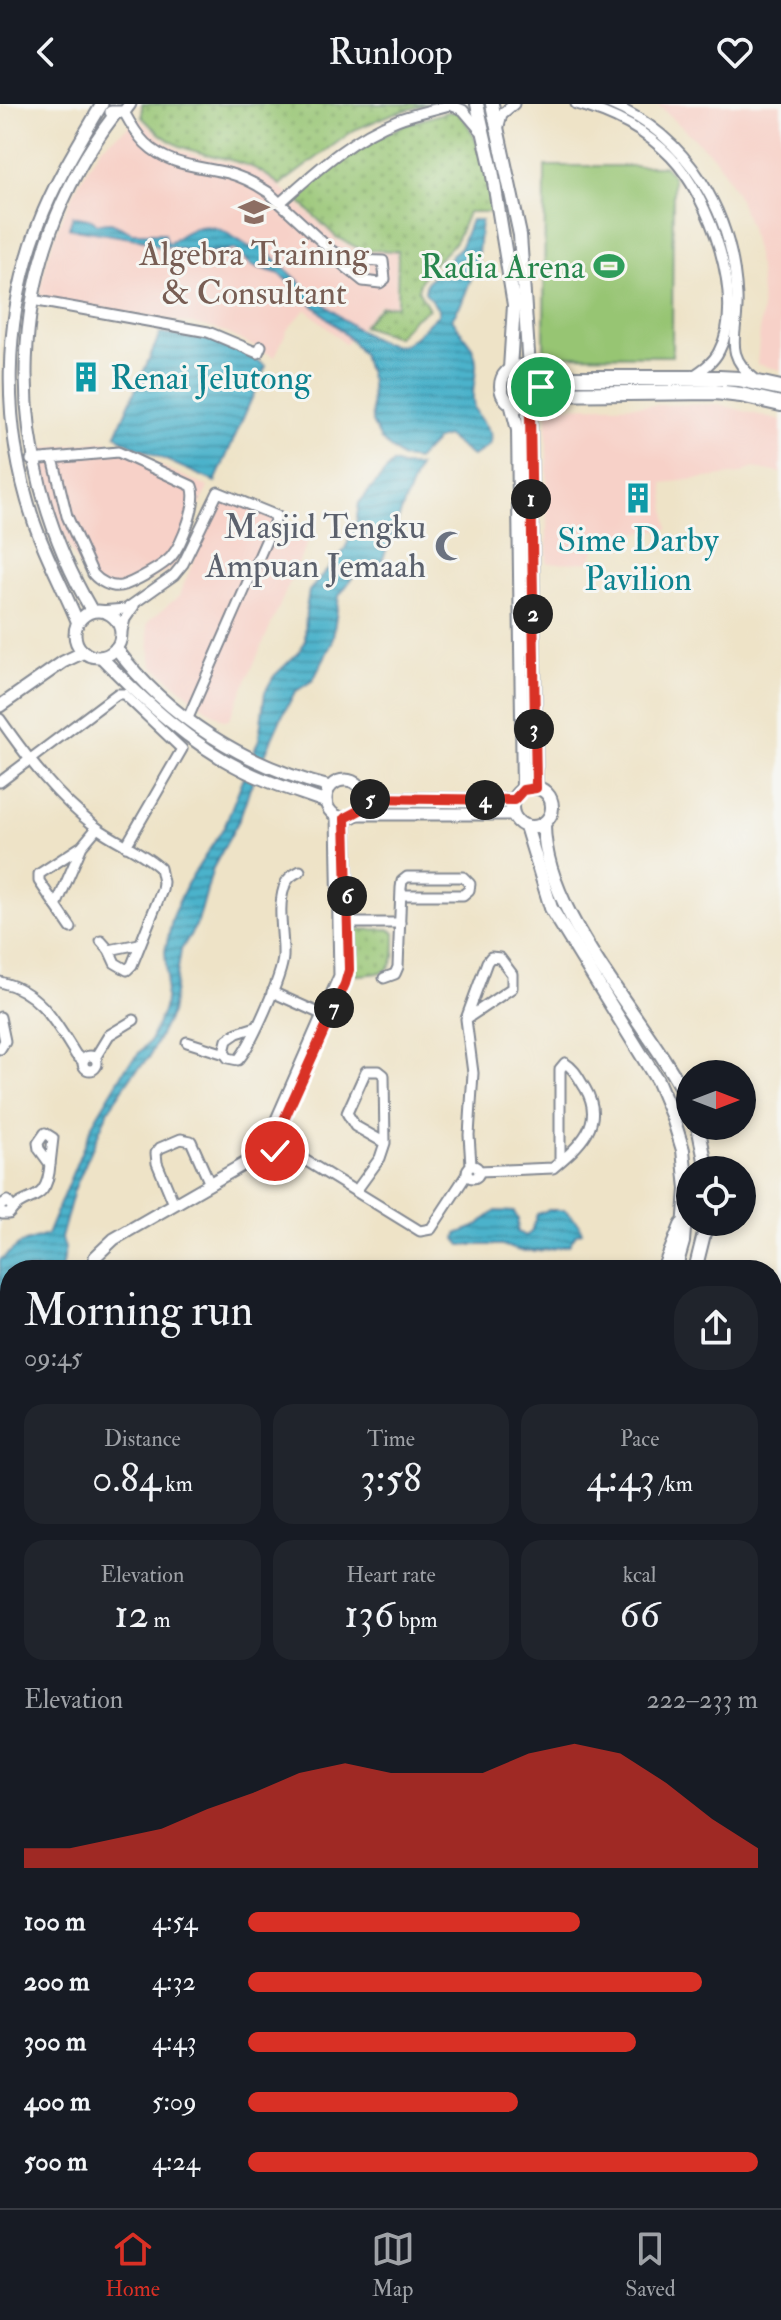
<!DOCTYPE html>
<meta charset="utf-8">
<style>
body{margin:0;font-family:"IM FELL Double Pica",serif;background:#20242c;color:#f1f3f6;height:100vh;display:flex;flex-direction:column;font-size:30px;white-space:nowrap}
*{box-sizing:border-box;margin:0}
p{font-size:26px;color:#9ea1a6}
.icon{flex:none;width:44px;height:44px;fill:none;stroke:currentColor;stroke-width:2;stroke-linecap:round;stroke-linejoin:round}
.map{position:relative;flex:1;overflow:hidden}
.sheet{position:absolute;left:0px;top:1156px;width:782px;height:948px;display:flex;flex-direction:column;background:#171b24;border-radius:32px 32px 0 0;box-shadow:0 4px 12px #0003}
.sheet>*{flex:none}
.needle{width:52px;rotate:90deg}
.tools{position:absolute;left:676px;top:956px;display:grid;gap:16px}
.tools a{display:grid;place-items:center;width:80px;height:80px;border-radius:50%;background:#171b24;box-shadow:0 4px 12px #0003;font-size:40px}
.pin{position:absolute;display:grid;place-items:center;width:68px;height:68px;color:#fff;margin:-34px;border:4px solid #fff;border-radius:50%;box-shadow:0 2px 8px #0007}
.km{position:absolute;width:40px;height:40px;margin:-20px;border-radius:50%;background:#222;color:#fff;font-size:22px;line-height:40px;text-align:center}
.round{display:grid;place-items:center;flex:none;width:84px;height:84px;border-radius:32px;background:#20242c}
.summary{display:flex;align-items:center;justify-content:space-between;height:136px;padding:0 24px}
h1{font-size:44px;font-weight:600;line-height:60px}
.figures{display:grid;grid-template-columns:repeat(3,1fr);gap:12px;height:136px;padding:8px 24px}
.figures div{display:grid;align-content:center;border-radius:20px;background:#20242c;text-align:center}
.figures b{font-size:40px;font-weight:600}
.figures small{font-size:22px;font-weight:400}
.figures p{font-size:22px}
.chart{height:224px;padding:16px 24px}
.chart p{display:flex;justify-content:space-between}
.chart svg{width:100%;height:144px;margin-top:8px;fill:#d93025;opacity:.7}
ul{padding:0 24px;list-style:none;font-size:26px}
li{display:grid;grid-template-columns:128px 96px 1fr;align-items:center;height:60px}
li i{height:20px;border-radius:10px;background:#d93025}
header{display:flex;justify-content:space-between;align-items:center;height:104px;padding:0 24px;background:#171b24;font-size:36px;font-weight:600}
.dock{display:flex;justify-content:space-around;align-items:center;height:112px;border-top:2px solid #363941;background:#171b24;font-size:22px;color:#9ea1a6}
.dock a{display:grid;justify-items:center;gap:4px}
.dock .on{color:#d93025}
.map>svg:first-child{display:block}
.built{fill:#f7d1c8}
.industrial{fill:#d2bfc0}
.grass{fill:url(#grass-dots);stroke:#597a68;stroke-width:2}
.garden{fill:#97c573;stroke:#597a68;stroke-width:2}
.water{fill:url(#water-rules);stroke:#347094;stroke-width:2}
.lines{fill:none;stroke-linecap:round;stroke-linejoin:round}
.river{stroke:#4cb2cb;stroke-width:14}
.minor-casing{stroke:#848992;stroke-width:13}
.tertiary-casing{stroke:#848992;stroke-width:15}
.secondary-casing{stroke:#848992;stroke-width:16}
.primary-casing{stroke:#848992;stroke-width:18}
.motorway-casing{stroke:#848992;stroke-width:20}
.minor{stroke:#fff;stroke-width:9}
.tertiary{stroke:#fff;stroke-width:11}
.secondary{stroke:#fff;stroke-width:12}
.primary{stroke:#fff;stroke-width:14}
.motorway{stroke:#fff;stroke-width:16}
.motorway-bridge-casing{stroke:#848992;stroke-width:20;stroke-linecap:butt}
.motorway-bridge{stroke:#fff;stroke-width:16}
.route-casing{stroke:#fff;stroke-width:16}
.route{stroke:#d93025;stroke-width:10}
.labels{text-anchor:middle;stroke-width:6;stroke-linejoin:round;paint-order:stroke}
.education-label{font-size:34px;fill:#785e54;stroke:#f6f6f2}
.leisure-label{font-size:34px;fill:#27864d;stroke:#f6f6f2;text-anchor:end}
.culture-label{font-size:34px;fill:#0d838f;stroke:#f6f6f2;text-anchor:start}
.worship-label{font-size:34px;fill:#5b616d;stroke:#f6f6f2;text-anchor:end}
</style>
<header><svg class="icon" aria-label="back" viewBox="0 0 24 24"><path d="M15 5l-7 7 7 7"/></svg>Runloop<svg class="icon" aria-label="heart" viewBox="0 0 24 24"><path d="M12 20l-8-8c-3-5 5-10 8-4 3-6 11-1 8 4z"/></svg></header>
<div class="map">
<svg width="781" height="2104" viewBox="0 0 781 2104">
<defs>
<pattern id="grass-dots" width="8" height="8" patternUnits="userSpaceOnUse" patternTransform="scale(2)"><rect width="8" height="8" fill="#97c573"/><path d="M2 2h.1M6 6h.1" fill="none" stroke="#7aa062" stroke-width="1.8" stroke-linecap="round"/></pattern>
<pattern id="water-rules" width="6" height="5" patternUnits="userSpaceOnUse" patternTransform="scale(2)"><rect width="6" height="5" fill="#4cb2cb"/><path d="M0 2.5h6" fill="none" stroke="#3e91a8"/></pattern>
</defs>
<rect width="100%" height="100%" fill="#f6f6f2"/>
<filter id="ink" filterUnits="userSpaceOnUse"><feTurbulence type="fractalNoise" baseFrequency=".0125" numOctaves="2"/><feDisplacementMap in="SourceGraphic" scale="16" xChannelSelector="R" yChannelSelector="G"/><feConvolveMatrix kernelMatrix="1 2 1 2 8 2 1 2 1" color-interpolation-filters="sRGB"/></filter>
<filter id="wash" filterUnits="userSpaceOnUse"><feTurbulence type="fractalNoise" baseFrequency=".006" numOctaves="4" result="noise"/><feDisplacementMap in="SourceGraphic" scale="32" xChannelSelector="R" yChannelSelector="G"/><feGaussianBlur stdDeviation="1.8" result="paint"/><feColorMatrix in="noise" values="0 0 0 0 0 0 0 0 0 0 0 0 0 0 0 0 0 1.4 0 .05"/><feComposite in="paint" operator="in"/></filter>
<g filter="url(#wash)">
<rect width="100%" height="100%" fill="#eee3c7"/>
<g class="built">
<polygon points="657,0 781,0 781,266 757,260 762,203 759,165 750,124 736,88 717,56"/>
<polygon points="139,15 167,39 185,48 251,64 275,78 338,137 362,148 396,148 395,200 379,201 345,240 306,205 287,226 275,253 225,228 204,222 42,195 40,188 46,159 58,123 78,80 101,43"/>
<polygon points="718,300 781,317 781,369 753,364 740,370 663,379 668,425 601,433 589,458 547,459 547,303"/>
<polygon points="104,337 208,383 174,463 120,492 90,483 60,425 36,345"/>
<polygon points="221,390 312,428 229,616 223,616 198,599 152,561 147,521 150,516 179,492"/>
</g>
<g class="industrial">
<polygon points="10,1454 10,1578 0,1582 0,1457"/>
<polygon points="772,1639 781,1644 781,1827 772,1828"/>
<polygon points="10,1811 10,1990 0,1991 0,1814"/>
</g>
<g class="grass">
<path d="M142 0H428L392 10 354 26 280 81C272 75 263 68 254 64 206 44 183 57 142 13Z"/>
<path d="M447 8H457C482 32 487 75 496 108H468C464 118 460 130 454 139 441 156 422 164 418 186L429 205 413 215 397 233 362 222 381 202 397 201 398 147 362 146 336 133 296 94 337 56 404 21Z"/>
<path d="M389 825 395 828C395 865 394 870 355 871V826Z"/>
<polygon points="240,2094 306,2094 302,2104 234,2104"/>
</g>
<polygon class="garden" points="545,62 665,62 673,73 672,252 544,251"/>
<g class="water">
<path d="M73 112 93 116 97 120 111 119 133 129H164L166 138 170 139C206 110 218 124 251 144L259 140C285 162 371 255 405 240 417 234 427 219 438 211L439 206 425 188 427 178 461 142 471 116H481L477 159 462 198 452 214C458 227 472 237 475 252 480 268 469 286 474 303 481 324 510 335 472 352L446 332 437 335 417 356 402 354 381 336 372 318 371 276 363 252 350 235 280 170 253 162 234 145C209 151 191 148 166 142L164 145 143 136 69 124Z"/>
<polygon points="160,230 226,238 266,262 215,378 123,337 116,330"/>
<polygon points="393,359 402,362 419,362 380,462 358,466 339,492 332,539 313,576 295,588 282,612 250,684 239,716 213,764 198,818 181,846 171,909 149,954 133,970 109,1005 74,1086 61,1134 65,1144 61,1166 10,1166 10,1286 0,1291 0,1156 20,1140 47,1131 94,1017 127,962 150,937 164,905 167,873 165,847 174,808 187,780 224,723 259,635 265,588 274,572 300,547 305,537 306,505 309,487 344,447 356,421 359,399"/>
<polygon points="548,1106 565,1106 578,1119 582,1128 576,1130 569,1141 541,1147 520,1147 502,1141 461,1141 456,1135 457,1130 475,1123 496,1107 514,1108 518,1115 517,1128 526,1132 531,1128 537,1110"/>
</g>
<g class="lines">
<g class="river">
<polyline points="772,1857 781,1858"/>
<polyline points="0,2031 10,2031"/>
</g>
</g>
</g>
<g filter="url(#ink)">
<g class="lines">
<g class="minor-casing">
<g id="minor">
<path d="M576 0C611 9 645 26 671 53 709 92 747 196 719 247 714 258 702 266 693 272"/>
<path d="M610 0C689 32 733 110 737 193 739 230 721 249 756 276"/>
<polyline points="450,1 463,6 480,26"/>
<path d="M124 8C130 19 136 30 145 39 168 62 199 62 228 69 243 73 256 80 268 88L332 147 342 160 363 177 380 179 385 175 383 157 353 156 332 147"/>
<polyline points="499,22 502,10 514,0"/>
<path d="M280 99C317 66 351 34 397 16 415 9 434 6 452 0"/>
<polyline points="32,196 208,228 258,249 261,242"/>
<path d="M31 356 118 348 192 382C199 397 182 440 171 453 163 462 133 479 121 482 111 484 99 477 93 470L67 412 53 354"/>
<polyline points="99,507 126,505 174,471 183,460 218,388 277,412 188,614"/>
<polyline points="121,531 125,515 134,502"/>
<path d="M0 615C28 655 57 693 96 723 116 738 142 747 160 764L163 778 162 786 132 861 127 866 115 859 109 846 139 840"/>
<polyline points="0,678 117,590 124,590 182,645 126,742"/>
<polyline points="82,742 39,770 39,777 56,802 82,742 97,724"/>
<polyline points="56,802 71,824"/>
<polyline points="348,819 400,819"/>
<polyline points="101,837 109,846"/>
<polyline points="384,874 395,870 398,863 401,784 402,777 407,773 463,773 470,780 469,786 463,791 401,791"/>
<path d="M0 878C40 887 56 919 76 951L83 957"/>
<polyline points="272,888 330,914"/>
<polyline points="0,913 5,937 0,945"/>
<polyline points="466,915 512,884 512,870 500,854 491,853 487,858 466,915 473,969 469,1031 471,1061"/>
<path d="M256 923 237 929 227 936 224 948 228 954 238 956C251 942 282 872 283 853 284 832 277 805 284 784 286 775 292 771 300 767"/>
<polyline points="187,938 225,950"/>
<circle cx="90" cy="959" r="7"/>
<polyline points="95,954 109,931 134,916"/>
<polygon points="45,1029 53,1034 50,1060 39,1045 38,1039"/>
<polyline points="282,1042 420,1127 431,1125 467,1070"/>
<circle cx="473" cy="1068" r="6"/>
<path d="M479 1067 553 1064C580 1041 606 1019 585 984 579 975 575 965 565 959L560 965V1058"/>
<polyline points="356,1087 380,1054 385,1039 384,971 379,967 366,967 347,1009 355,1022 385,1039"/>
<polyline points="174,1100 157,1059 156,1049 160,1044 181,1035 191,1037 210,1080"/>
<polyline points="0,1102 7,1097 13,1104"/>
<path d="M0 1106 2 1110H9C25 1086 47 1104 50 1060"/>
<polyline points="0,1521 10,1518"/>
<polyline points="772,1627 781,1633"/>
<polyline points="772,1990 781,1966"/>
<polyline points="772,2035 781,2046"/>
<polyline points="0,2049 10,2049"/>
<polyline points="0,2077 10,2081"/>
<polyline points="43,2094 69,2104"/>
<polyline points="493,2094 518,2104"/>
<polyline points="736,2094 740,2104"/>
<polyline points="127,2104 131,2094"/>
<polyline points="204,2104 208,2094"/>
<polyline points="308,2104 312,2094"/>
<polyline points="384,2104 388,2094"/>
<polyline points="460,2104 464,2094"/>
</g>
</g>
<g class="tertiary-casing">
<g id="tertiary">
<polyline points="111,8 124,8 130,0"/>
<path d="M92 507C0 349 1 159 115 10"/>
<circle cx="98" cy="530" r="23"/>
<path d="M78 519C64 485 46 453 34 418 1 320 2 216 39 119 55 77 80 38 102 0"/>
<path d="M116 544C166 613 248 663 330 683"/>
<path d="M101 553C144 597 190 640 245 667 271 680 299 688 326 698"/>
<polyline points="0,602 63,558 84,548"/>
<circle cx="345" cy="695" r="19"/>
<polyline points="364,694 514,696"/>
<polyline points="356,710 513,710"/>
<polyline points="344,881 349,851 345,714"/>
<circle cx="275" cy="1039" r="7"/>
<polyline points="268,1036 340,872 337,712"/>
<polyline points="95,1153 114,1135 270,1045"/>
<polyline points="544,2094 570,2104"/>
<polyline points="225,2104 233,2094"/>
</g>
</g>
<g class="secondary-casing">
<g id="secondary">
<polyline points="477,0 492,66 514,201 510,265"/>
<polyline points="492,0 520,131 529,264"/>
<circle cx="521" cy="282" r="20"/>
<polyline points="511,299 518,326 523,686"/>
<polyline points="532,299 530,309 536,684"/>
<circle cx="532" cy="703" r="20"/>
<path d="M544 719C543 814 651 917 690 1002"/>
<polyline points="526,722 551,804 657,976 673,1014 683,1046 687,1085 683,1138 675,1166"/>
<polyline points="698,1022 707,1066"/>
<polyline points="695,1166 707,1118"/>
<polyline points="772,1585 781,1588"/>
<polyline points="0,1627 10,1611"/>
<polyline points="0,1697 10,1705"/>
</g>
</g>
<g class="primary-casing">
<g id="primary">
<polyline points="537,270 557,274 719,274 739,275 781,284"/>
<polyline points="540,290 715,288 741,291 781,300"/>
</g>
</g>
<g class="motorway-casing">
<g id="motorway">
<polyline points="665,1166 683,1122"/>
<polyline points="772,1336 781,1334"/>
<polyline points="772,1352 781,1349"/>
<polyline points="0,1366 10,1362"/>
<polyline points="772,1380 781,1375"/>
<polyline points="0,1403 10,1399"/>
<polyline points="772,1443 781,1436"/>
<polyline points="772,1515 781,1509"/>
<polyline points="0,1746 10,1743"/>
<polyline points="0,1761 10,1758"/>
</g>
</g>
<use href="#minor" class="minor"/>
<use href="#tertiary" class="tertiary"/>
<use href="#secondary" class="secondary"/>
<use href="#primary" class="primary"/>
<use href="#motorway" class="motorway"/>
<g class="motorway-bridge-casing">
<polyline id="motorway-bridge" points="772,1424 781,1417"/>
</g>
<use href="#motorway-bridge" class="motorway-bridge"/>
</g>
</g>
<g class="lines" filter="url(#ink)">
<g class="route-casing">
<polyline id="route" points="275,1047 282,1042 280,1029 282,1020 345,880 349,866 345,714 360,706 364,694 514,696 523,686 536,684 530,309 541,283"/>
</g>
<use href="#route" class="route"/>
</g>
<defs>
<g id="school-bare" transform="scale(2.4)"><path d="M0-5L7-2L0 1L-7-2ZM-4 1L0 2.5L4 1V4Q0 6-4 4Z" fill="#8d6e63" stroke="#f6f6f2" stroke-width="2.5" paint-order="stroke"/></g>
<g id="stadium-bare" transform="scale(2.4)"><path d="M0-5a6.5 5 0 1 0 0 10a6.5 5 0 1 0 0-10ZM-3.5-1.8h7v3.6h-7Z" fill="#2e9e5b" stroke="#f6f6f2" stroke-width="2.5" paint-order="stroke"/></g>
<g id="building-bare" transform="scale(2.4)"><path d="M-4-6H4V6H1V3H-1V6H-4ZM-2.5-4.3h1.7v1.8h-1.7ZM.8-4.3h1.7v1.8H.8ZM-2.5-1h1.7V.8h-1.7ZM.8-1h1.7V.8H.8Z" fill="#0f9aa8" stroke="#f6f6f2" stroke-width="2.5" paint-order="stroke"/></g>
<g id="mosque-bare" transform="scale(2.4)"><path d="M3.5-4.9A6 6 0 1 0 3.5 4.9A5 5 0 1 1 3.5-4.9Z" fill="#6b7280" stroke="#f6f6f2" stroke-width="2.5" paint-order="stroke"/></g>
</defs>
<g fill-rule="evenodd">
<use href="#school-bare" x="254" y="108"/>
<use href="#stadium-bare" x="609" y="162"/>
<use href="#building-bare" x="86" y="273"/>
<use href="#building-bare" x="638" y="394"/>
<use href="#mosque-bare" x="450" y="442"/>
</g>
<g class="labels">
<g class="education-label">
<text x="254" y="161">Algebra Training<tspan x="254" dy="39">&amp; Consultant</tspan></text>
</g>
<g class="leisure-label">
<text x="585" y="174">Radia Arena</text>
</g>
<g class="culture-label">
<text x="110" y="285">Renai Jelutong</text>
<text x="638" y="447" text-anchor="middle">Sime Darby<tspan x="638" dy="39">Pavilion</tspan></text>
</g>
<g class="worship-label">
<text x="426" y="434">Masjid Tengku<tspan x="426" dy="39">Ampuan Jemaah</tspan></text>
</g>
</g>
</svg>
<div class="tools">
<a><svg class="needle" viewBox="-14 -14 28 28"><path d="M0-13l5 13h-10z" fill="#e53935"/><path d="M0 13l5-13h-10z" fill="#9ea1a6"/></svg></a>
<a><svg class="icon" aria-label="locate" viewBox="0 0 24 24"><circle cx="12" cy="12" r="6"/><path d="M12 2v4M12 18v4M2 12h4M18 12h4"/></svg></a>
</div>
<div class="pin" style="left:541px;top:283px;background:#1e9e55"><svg class="icon" aria-label="arrive" viewBox="0 0 24 24"><path d="M6 21V4h12l-3 4 3 4H6"/></svg></div>
<div class="pin" style="left:275px;top:1047px;background:#d93025"><svg class="icon" aria-label="check" viewBox="0 0 24 24"><path d="M5 12l5 5 9-10"/></svg></div>
<b class="km" style="left:531px;top:395px">1</b>
<b class="km" style="left:533px;top:510px">2</b>
<b class="km" style="left:534px;top:625px">3</b>
<b class="km" style="left:485px;top:696px">4</b>
<b class="km" style="left:370px;top:695px">5</b>
<b class="km" style="left:347px;top:792px">6</b>
<b class="km" style="left:334px;top:904px">7</b>
<section class="sheet">
<div class="summary"><div><h1>Morning run</h1><p>09:45</p></div><a class="round"><svg class="icon" aria-label="share" viewBox="0 0 24 24"><path d="M12 15V3M7 8l5-5 5 5M5 13v7h14v-7"/></svg></a></div>
<div class="figures">
<div><p>Distance</p><b>0.84<small> km</small></b></div>
<div><p>Time</p><b>3:58</b></div>
<div><p>Pace</p><b>4:43<small> /km</small></b></div>
</div>
<div class="figures">
<div><p>Elevation</p><b>12<small> m</small></b></div>
<div><p>Heart rate</p><b>136<small> bpm</small></b></div>
<div><p>kcal</p><b>66</b></div>
</div>
<div class="chart"><p><span>Elevation</span>222–233 m</p>
<svg viewBox="0 0 160 44" preserveAspectRatio="none"><path d="M0 44V38L10 38L20 35L30 32L40 26L50 21L60 15L70 12L80 15L90 15L100 15L110 9L120 6L130 9L140 18L150 29L160 38V44z"/></svg>
</div>
<ul>
<li><b>100 m</b>4:54<i style="width:65%"></i></li>
<li><b>200 m</b>4:32<i style="width:89%"></i></li>
<li><b>300 m</b>4:43<i style="width:76%"></i></li>
<li><b>400 m</b>5:09<i style="width:53%"></i></li>
<li><b>500 m</b>4:24<i style="width:100%"></i></li>
</ul>
</section>
</div>
<nav class="dock">
<a class="on"><svg class="icon" aria-label="home" viewBox="0 0 24 24"><path d="M3 11l9-7 9 7M6 9v11h12V9"/></svg>Home</a>
<a><svg class="icon" aria-label="map" viewBox="0 0 24 24"><path d="M3 6l6-2 6 2 6-2v14l-6 2-6-2-6 2zM9 4v14M15 6v14"/></svg>Map</a>
<a><svg class="icon" aria-label="saved" viewBox="0 0 24 24"><path d="M7 4h10v16l-5-4-5 4z"/></svg>Saved</a>
</nav>
